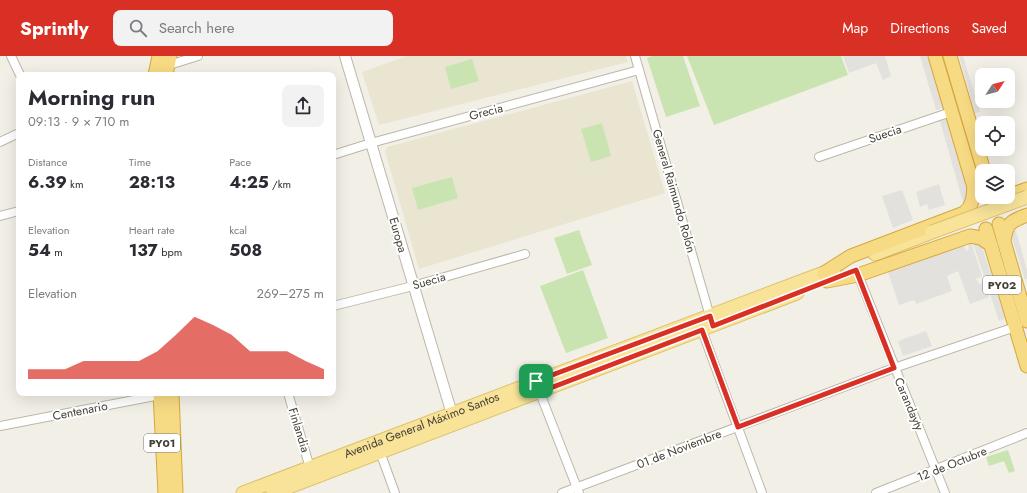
<!DOCTYPE html>
<meta charset="utf-8">
<style>
body{margin:0;font-family:Jost,sans-serif;background:#f2f2f3;color:#2b2b33;height:100vh;display:flex;flex-direction:column;font-size:15px;white-space:nowrap}
*{box-sizing:border-box;margin:0}
p{font-size:13px;color:#7c7c81}
.icon{flex:none;width:22px;height:22px;fill:none;stroke:currentColor;stroke-width:2;stroke-linecap:round;stroke-linejoin:round}
.map{position:relative;flex:1;overflow:hidden}
.sheet{position:absolute;left:16px;top:16px;width:320px;height:324px;display:flex;flex-direction:column;background:#fff;border-radius:8px;box-shadow:0 4px 16px #0002}
.sheet>*{flex:none}
.needle{width:26px;rotate:54deg}
.fabs{position:absolute;left:975px;top:12px;display:grid;gap:8px}
.fabs a{display:grid;place-items:center;width:40px;height:40px;border-radius:8px;background:#fff;box-shadow:0 4px 16px #0002;font-size:20px}
.pin{position:absolute;display:grid;place-items:center;width:34px;height:34px;color:#fff;margin:-17px;border-radius:8px;box-shadow:0 2px 6px #0006}
.round{display:grid;place-items:center;flex:none;width:42px;height:42px;border-radius:8px;background:#f2f2f3}
.summary{display:flex;align-items:center;justify-content:space-between;height:68px;padding:0 12px}
h1{font-size:22px;font-weight:700;line-height:30px}
.figures{display:grid;grid-template-columns:repeat(3,1fr);gap:6px;height:68px;padding:4px 12px}
.figures div{display:grid;align-content:center}
.figures b{font-size:17px;font-weight:700}
.figures small{font-size:11px;font-weight:400}
.figures p{font-size:11px}
.chart{height:112px;padding:8px 12px}
.chart p{display:flex;justify-content:space-between}
.chart svg{width:100%;height:72px;margin-top:4px;fill:#d93025;opacity:.7}
header{display:flex;align-items:center;gap:24px;box-sizing:border-box;height:56px;padding:0 20px;background:#d93025;color:#fff}
header strong{font-size:19px}
nav{display:flex;gap:22px;margin-inline-start:auto;font-size:14px}
.search{width:280px;height:36px;background:#f2f2f3;display:flex;align-items:center;gap:10px;box-sizing:border-box;padding:0 14px;border-radius:8px;color:#7c7c81;font-size:15px}
.map>svg:first-child{display:block}
.education{fill:#eae5d1}
.green{fill:#cae4b1}
.parking{fill:#e3e1de}
.lines{fill:none;stroke-linecap:round;stroke-linejoin:round}
.minor-casing{stroke:#bdb7a9;stroke-width:10}
.tertiary-casing{stroke:#bdb7a9;stroke-width:12}
.primary-casing{stroke:#ddc169;stroke-width:15}
.trunk-casing{stroke:#d4a73e;stroke-width:15}
.minor{stroke:#fff;stroke-width:8}
.tertiary{stroke:#fff;stroke-width:10}
.primary{stroke:#f8e399;stroke-width:13}
.trunk{stroke:#f7da84;stroke-width:13}
.primary-bridge-casing{stroke:#ddc169;stroke-width:15;stroke-linecap:butt}
.primary-bridge{stroke:#f8e399;stroke-width:13}
.route-casing{stroke:#fff;stroke-width:8}
.route{stroke:#d93025;stroke-width:5}
.labels{text-anchor:middle;stroke-width:4;stroke-linejoin:round;paint-order:stroke}
.shield{fill:#fff;stroke:#7c7972;stroke-width:1}
.shield-label{font-size:11px;font-weight:bold;fill:#444036}
.street-label{font-size:12px;fill:#444036;stroke:#fff}
</style>
<header>
<strong>Sprintly</strong>
<div class="search"><svg class="icon" aria-label="search" viewBox="0 0 24 24"><circle cx="10" cy="10" r="6"/><path d="M15 15l6 6"/></svg>Search here</div>
<nav><a>Map</a><a>Directions</a><a>Saved</a></nav>
</header>
<div class="map">
<svg width="1027" height="437" viewBox="0 0 1027 437">
<rect width="100%" height="100%" fill="#f2efe6"/>
<g class="education">
<polygon points="407,0 626,0 628,6 379,69 362,16"/>
<polygon points="632,25 665,137 419,213 385,95 387,91"/>
</g>
<g class="green">
<polygon points="652,0 683,0 700,50 666,61 647,2"/>
<polygon points="687,0 841,0 848,19 714,69"/>
<polygon points="472,3 479,25 451,33 445,11"/>
<polygon points="602,67 611,100 591,106 581,73"/>
<polygon points="452,121 458,142 418,154 412,132"/>
<polygon points="579,174 592,209 567,218 554,182"/>
<polygon points="583,214 608,282 566,297 540,230"/>
<polygon points="1008,394 1015,415 1009,417 1004,405 989,410 986,401"/>
</g>
<g class="parking">
<polygon points="843,0 885,0 891,20 883,24 876,7 849,17"/>
<polygon points="920,0 927,0 943,52 936,54"/>
<polygon points="959,0 963,0 980,56 975,57"/>
<polygon points="946,63 968,138 968,144 963,146 940,65"/>
<polygon points="939,128 945,149 929,154 927,148 920,151 916,136"/>
<polygon points="902,134 913,164 893,172 882,140"/>
<polygon points="1016,175 1027,214 1027,223 1025,224 1010,176"/>
<polygon points="980,185 993,224 986,226 973,187"/>
<polygon points="967,186 971,186 982,220 976,223 979,228 984,226 989,241 970,248 958,215 947,220 952,235 916,248 914,244 899,249 888,216 963,188 966,195 969,193"/>
<polygon points="997,236 1005,263 999,265 990,238"/>
<polygon points="926,275 932,290 903,300 898,285"/>
</g>
<g class="lines">
<g class="minor-casing">
<g id="minor">
<polyline points="11,0 20,19"/>
<polyline points="635,0 711,264"/>
<polyline points="166,10 198,0"/>
<polyline points="0,86 19,77"/>
<polyline points="333,99 371,87 639,14"/>
<polyline points="819,101 951,56"/>
<polyline points="0,160 19,155"/>
<polyline points="857,216 945,437"/>
<polyline points="333,250 413,230 525,198"/>
<polyline points="700,269 762,437"/>
<polyline points="538,332 579,437"/>
<polyline points="288,337 310,412"/>
<polyline points="0,370 160,339"/>
<polyline points="379,393 395,437"/>
<polyline points="562,437 894,312 1018,270"/>
<polyline points="876,437 1027,377"/>
</g>
</g>
<g class="tertiary-casing">
<polyline id="tertiary" points="345,0 452,358"/>
</g>
<g class="primary-casing">
<g id="primary">
<polyline points="875,198 932,176"/>
<path id="s1" d="M243 437 834 213"/>
<polyline points="273,437 797,237"/>
</g>
</g>
<g class="trunk-casing">
<g id="trunk">
<polyline points="935,0 976,138"/>
<polyline points="950,0 984,115"/>
<polyline points="155,19 159,0"/>
<polyline points="166,19 170,0"/>
<polyline points="1008,140 1027,133"/>
<polyline points="991,141 993,148"/>
<polyline points="999,168 1027,265"/>
<polyline points="986,173 1027,310"/>
<path d="M1004 184C1007 166 1012 165 1027 159"/>
<path d="M824 217 851 200 964 157C973 150 973 141 974 131"/>
<polyline points="827,225 858,219 970,180 981,182 991,189"/>
<polyline points="160,337 165,437"/>
<polyline points="172,337 176,437"/>
</g>
</g>
<use href="#minor" class="minor"/>
<use href="#tertiary" class="tertiary"/>
<use href="#primary" class="primary"/>
<use href="#trunk" class="trunk"/>
<g class="primary-bridge-casing">
<polyline id="primary-bridge" points="932,176 1027,141"/>
</g>
<use href="#primary-bridge" class="primary-bridge"/>
</g>
<g class="lines">
<g class="route-casing">
<polygon id="route" points="856,214 894,312 738,371 702,274 540,336 536,325 710,260 713,270"/>
</g>
<use href="#route" class="route"/>
</g>
<g class="labels">
<g class="shield">
<rect x="983" y="220" width="38" height="18" rx="3"/>
<rect x="144" y="378" width="36" height="18" rx="3"/>
</g>
<g class="shield-label">
<text x="1002" y="233">PY02</text>
<text x="162" y="391">PY01</text>
</g>
<g class="street-label">
<text transform="translate(486 56) rotate(-15)" y="4">Grecia</text>
<text transform="translate(885 78) rotate(-19)" y="4">Suecia</text>
<text transform="translate(674 135) rotate(74)" y="4">General Raimundo Rolón</text>
<text transform="translate(398 179) rotate(74)" y="4">Europa</text>
<text transform="translate(429 225) rotate(-16)" y="4">Suecia</text>
<text transform="translate(909 348) rotate(67)" y="4">Carandayty</text>
<text transform="translate(80 355) rotate(-11)" y="4">Centenario</text>
<text dy="4" stroke="none"><textPath href="#s1" startOffset="191">Avenida General Máximo Santos</textPath></text>
<text transform="translate(299 374) rotate(73)" y="4">Finlandia</text>
<text transform="translate(679 393) rotate(-21)" y="4">01 de Noviembre</text>
<text transform="translate(952 408) rotate(-22)" y="4">12 de Octubre</text>
</g>
</g>
</svg>
<div class="fabs">
<a><svg class="needle" viewBox="-14 -14 28 28"><path d="M0-13l5 13h-10z" fill="#e53935"/><path d="M0 13l5-13h-10z" fill="#7c7c81"/></svg></a>
<a><svg class="icon" aria-label="locate" viewBox="0 0 24 24"><circle cx="12" cy="12" r="6"/><path d="M12 2v4M12 18v4M2 12h4M18 12h4"/></svg></a>
<a><svg class="icon" aria-label="layers" viewBox="0 0 24 24"><path d="M12 4l9 5-9 5-9-5zM3 14l9 5 9-5"/></svg></a>
</div>
<div class="pin" style="left:536px;top:325px;background:#1e9e55"><svg class="icon" aria-label="arrive" viewBox="0 0 24 24"><path d="M6 21V4h12l-3 4 3 4H6"/></svg></div>
<section class="sheet">
<div class="summary"><div><h1>Morning run</h1><p>09:13 · 9 × 710 m</p></div><a class="round"><svg class="icon" aria-label="share" viewBox="0 0 24 24"><path d="M12 15V3M7 8l5-5 5 5M5 13v7h14v-7"/></svg></a></div>
<div class="figures">
<div><p>Distance</p><b>6.39<small> km</small></b></div>
<div><p>Time</p><b>28:13</b></div>
<div><p>Pace</p><b>4:25<small> /km</small></b></div>
</div>
<div class="figures">
<div><p>Elevation</p><b>54<small> m</small></b></div>
<div><p>Heart rate</p><b>137<small> bpm</small></b></div>
<div><p>kcal</p><b>508</b></div>
</div>
<div class="chart"><p><span>Elevation</span>269–275 m</p>
<svg viewBox="0 0 160 44" preserveAspectRatio="none"><path d="M0 44V38L10 38L20 38L30 33L40 33L50 33L60 33L70 27L80 17L90 6L100 11L110 17L120 27L130 27L140 27L150 33L160 38V44z"/></svg>
</div>
</section>
</div>
